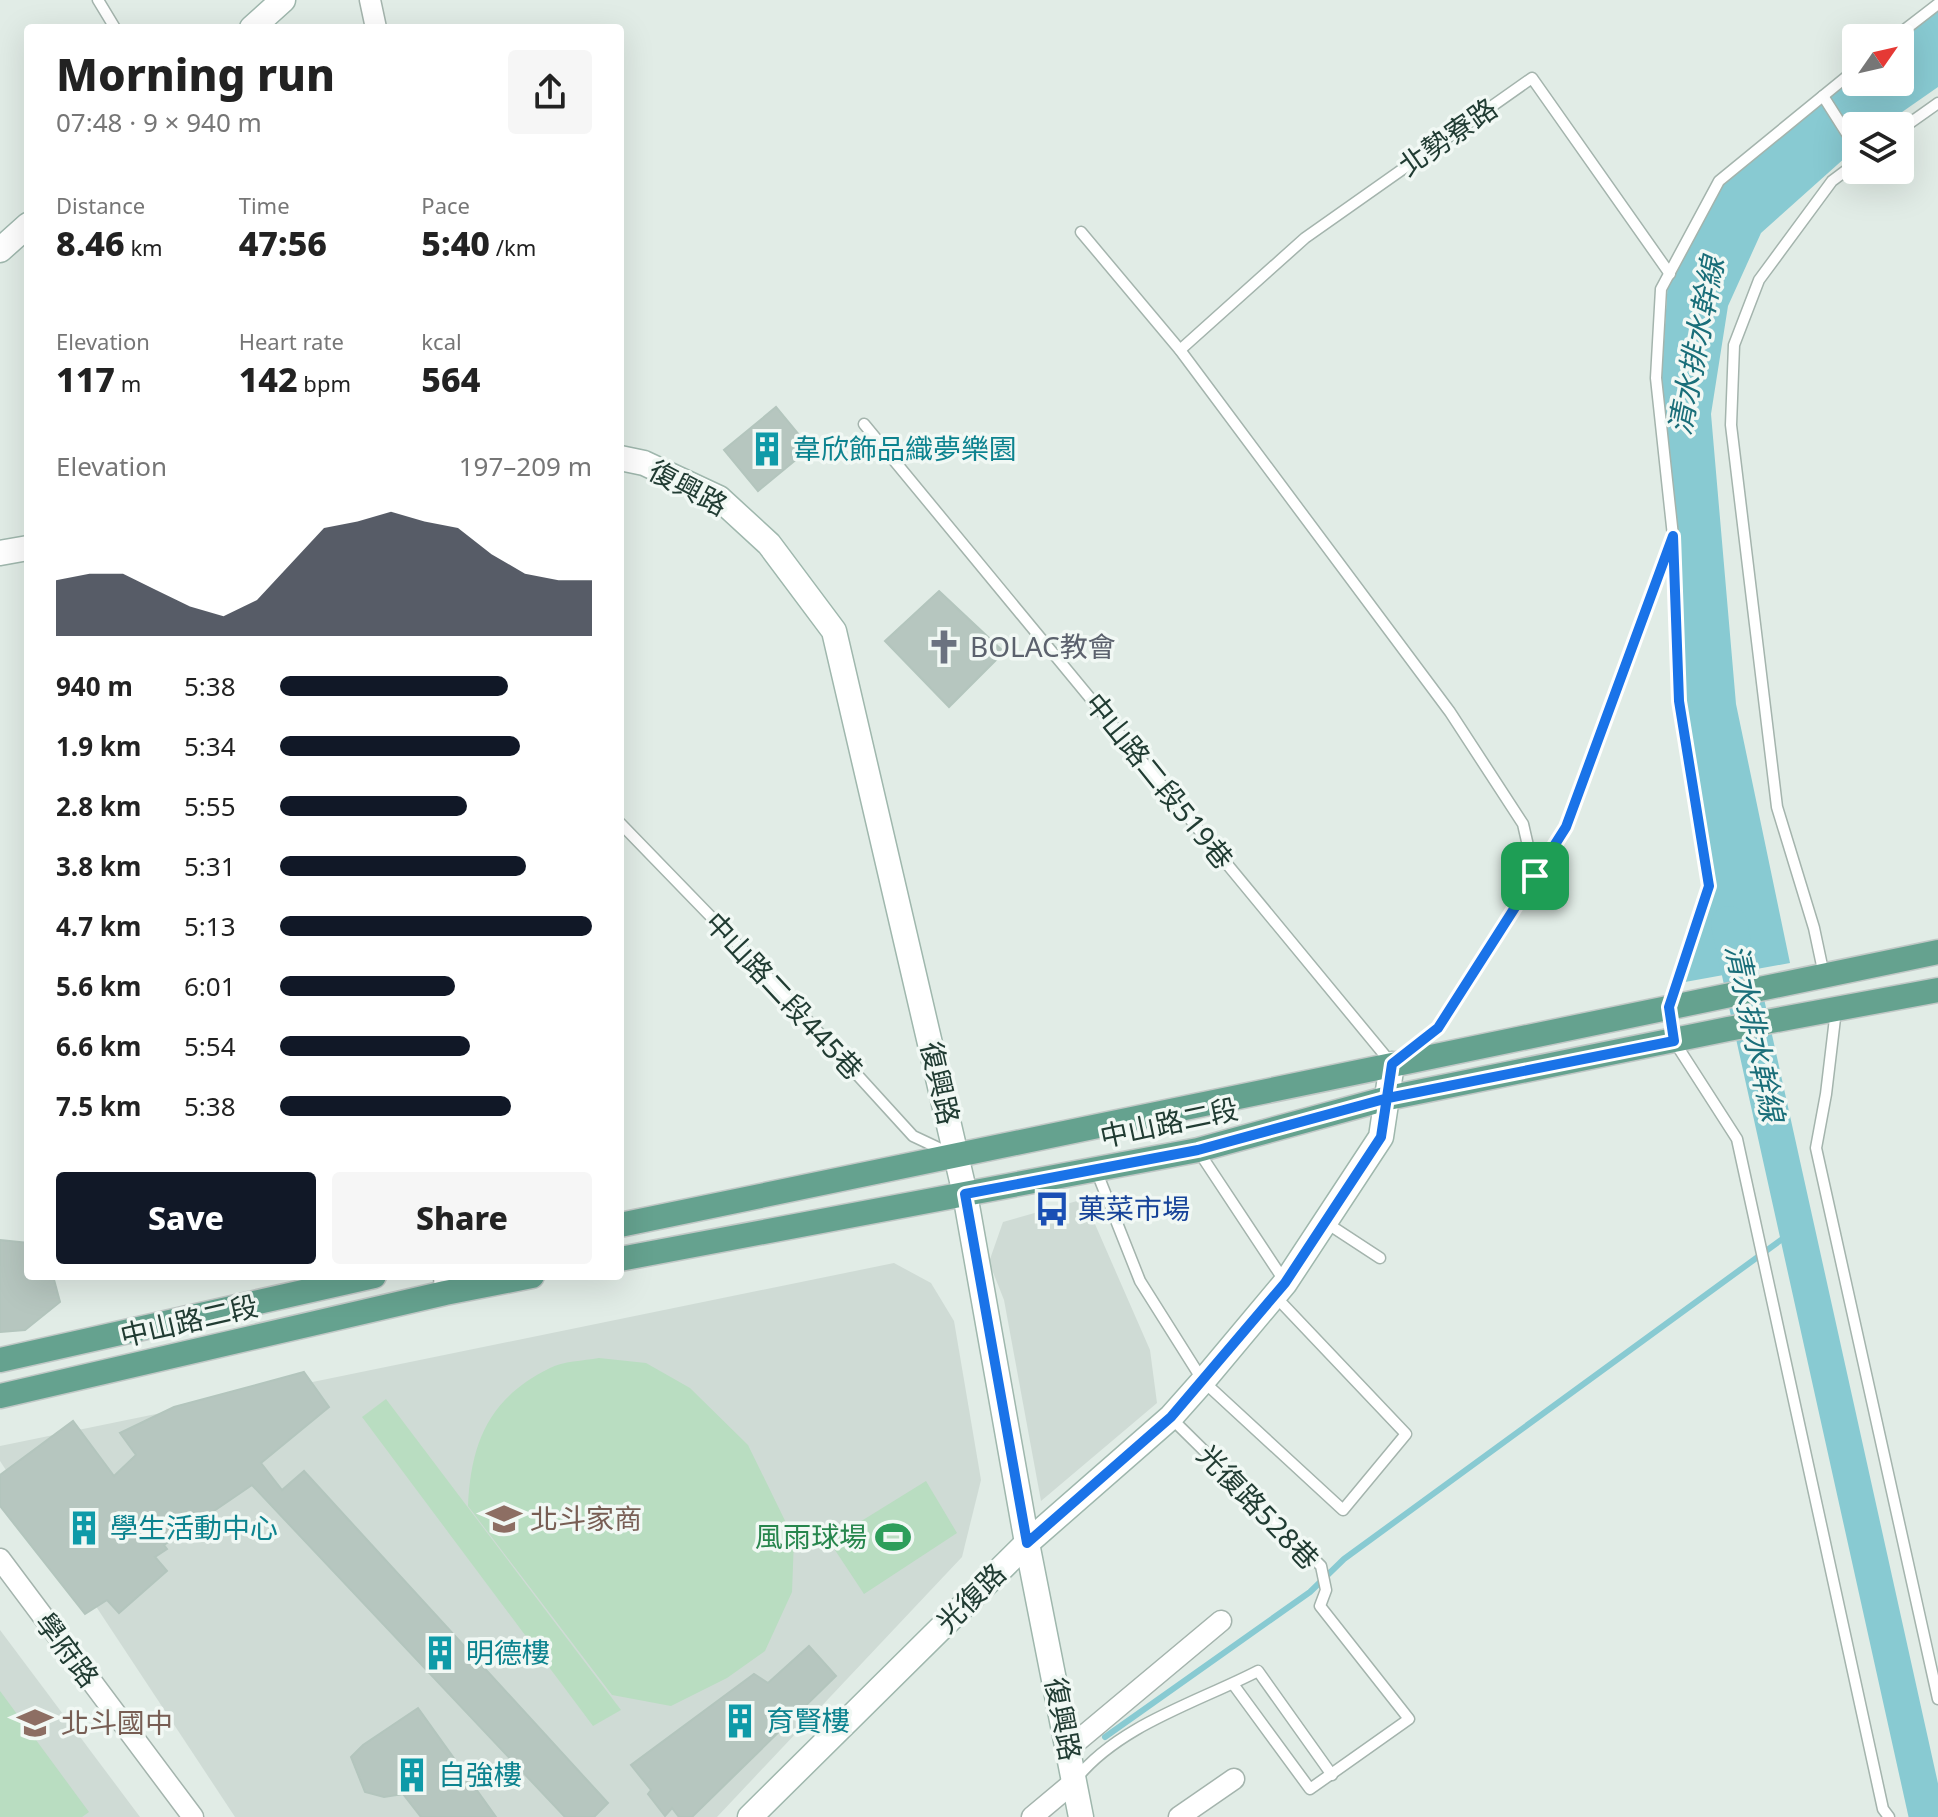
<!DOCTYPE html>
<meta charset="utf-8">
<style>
body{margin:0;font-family:"Noto Sans","Noto Sans TC",sans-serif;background:#f6f6f6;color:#222;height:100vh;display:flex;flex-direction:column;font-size:30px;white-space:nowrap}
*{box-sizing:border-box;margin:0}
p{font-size:26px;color:#767676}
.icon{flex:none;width:44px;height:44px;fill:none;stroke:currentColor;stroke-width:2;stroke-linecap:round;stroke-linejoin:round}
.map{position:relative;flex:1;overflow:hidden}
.side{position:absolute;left:24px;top:24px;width:600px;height:1256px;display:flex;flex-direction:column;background:#fff;border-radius:8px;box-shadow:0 8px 32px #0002}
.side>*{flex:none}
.needle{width:52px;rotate:56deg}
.controls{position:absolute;left:1842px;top:24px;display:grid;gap:16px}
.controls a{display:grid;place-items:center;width:72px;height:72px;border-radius:8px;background:#fff;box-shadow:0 8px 32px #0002;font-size:40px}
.pin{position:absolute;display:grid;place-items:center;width:68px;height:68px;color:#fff;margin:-34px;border-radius:16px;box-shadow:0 4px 12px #0006}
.round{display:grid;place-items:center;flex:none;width:84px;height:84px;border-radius:8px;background:#f6f6f6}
.overview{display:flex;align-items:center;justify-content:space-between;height:136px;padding:0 32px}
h1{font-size:44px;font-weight:800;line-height:60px}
.metrics{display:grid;grid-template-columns:repeat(3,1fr);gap:12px;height:136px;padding:8px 32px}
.metrics div{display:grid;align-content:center}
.metrics b{font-size:34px;font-weight:800}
.metrics small{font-size:22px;font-weight:400}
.metrics p{font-size:22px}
.chart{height:224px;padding:16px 32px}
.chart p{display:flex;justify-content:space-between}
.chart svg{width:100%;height:144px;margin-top:8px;fill:#111827;opacity:.7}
.primary-button{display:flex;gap:16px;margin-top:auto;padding:16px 32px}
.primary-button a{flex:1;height:92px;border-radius:8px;background:#111827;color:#fff;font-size:32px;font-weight:800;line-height:92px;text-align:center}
.primary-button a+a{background:#f6f6f6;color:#222}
ul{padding:0 32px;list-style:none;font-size:26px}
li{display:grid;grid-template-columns:128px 96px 1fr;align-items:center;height:60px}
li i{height:20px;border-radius:10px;background:#111827}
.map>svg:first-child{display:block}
.built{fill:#cfdbd5}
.green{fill:#b9ddc1}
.water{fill:#88cad2}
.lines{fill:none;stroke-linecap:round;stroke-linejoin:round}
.stream{stroke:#88cad2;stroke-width:6}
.river{stroke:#88cad2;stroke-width:36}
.building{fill:#b6c6bf;stroke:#b3c5bd;stroke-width:2}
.lane-casing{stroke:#a4b4ad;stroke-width:13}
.street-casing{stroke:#a4b4ad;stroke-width:23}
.secondary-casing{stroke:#9fb7ad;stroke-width:27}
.primary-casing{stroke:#c1c8c6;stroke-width:27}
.lane{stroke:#fff;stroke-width:10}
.street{stroke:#fff;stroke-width:20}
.secondary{stroke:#fff;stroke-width:24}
.primary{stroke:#65a28f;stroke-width:24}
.route-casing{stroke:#fff;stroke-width:16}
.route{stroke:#1a73e8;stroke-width:10}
.labels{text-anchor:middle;stroke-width:7;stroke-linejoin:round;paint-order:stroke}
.street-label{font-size:28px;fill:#213c33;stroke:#f1f8f4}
.culture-label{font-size:28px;fill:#0d838f;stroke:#f1f8f4;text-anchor:start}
.worship-label{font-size:28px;fill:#5b616d;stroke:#f1f8f4;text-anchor:start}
.transit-label{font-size:28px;fill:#164399;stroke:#f1f8f4;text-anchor:start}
.education-label{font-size:28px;fill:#785e54;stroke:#f1f8f4;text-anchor:start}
.leisure-label{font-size:28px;fill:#27864d;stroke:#f1f8f4;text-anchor:end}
.water-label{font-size:30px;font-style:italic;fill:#1a6e79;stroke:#f1f8f4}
</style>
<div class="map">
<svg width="1938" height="1817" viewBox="0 0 1938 1817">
<rect width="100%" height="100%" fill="#e1ece6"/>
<g class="built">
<polygon points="1084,1199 1150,1350 1157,1403 1041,1501 1004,1300 989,1262 1003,1222"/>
<polygon points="894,1263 931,1283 954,1321 981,1480 962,1557 717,1817 235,1817 0,1461 0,1446"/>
<polygon points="0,1630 140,1817 0,1817"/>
</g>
<g class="green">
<path d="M599 1358 646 1363 690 1388 748 1445 794 1539 792 1592 765 1651 727 1678 671 1706 612 1695 468 1506C471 1442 489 1398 550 1368 563 1361 583 1361 599 1358Z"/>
<polygon points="386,1399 621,1710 593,1726 362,1417"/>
<polygon points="926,1481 957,1533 864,1594 829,1541"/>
<polygon points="0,1691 89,1812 82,1817 0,1817"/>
</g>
<polygon class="water" points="1938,3 1938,87 1882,126 1856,126 1856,148 1761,233 1728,306 1711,414 1736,704 1790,963 1685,982 1703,891 1660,403 1669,264 1701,211 1730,176 1856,67 1856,82 1900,82 1900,38"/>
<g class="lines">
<polyline class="stream" points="1105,1737 1310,1592 1344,1559 1796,1229"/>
<polyline class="river" points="1729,924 1927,1817"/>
</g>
<g class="building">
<polygon points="776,407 810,448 758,491 724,450"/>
<polygon points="939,591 1004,652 949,707 885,641"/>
<polygon points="0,1240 28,1243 28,1276 53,1276 60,1302 25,1330 0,1332"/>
<polygon points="304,1372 329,1407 261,1463 282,1490 304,1471 608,1803 594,1817 565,1817 252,1485 164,1545 167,1549 155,1557 167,1571 119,1613 107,1600 85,1614 0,1506 0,1475 73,1421 114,1476 136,1455 120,1433 174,1407"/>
<polygon points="809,1646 836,1676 692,1817 679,1817 672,1808 665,1816 648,1794 651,1790 631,1765 754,1674 768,1683"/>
<polygon points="418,1708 496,1817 421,1817 403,1794 384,1797 365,1792 351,1757 363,1745"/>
</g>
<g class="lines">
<g class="lane-casing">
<g id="lane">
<polyline points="98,0 115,28"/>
<polyline points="1894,38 1938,4"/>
<polyline points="1823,96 1856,148"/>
<polyline points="1900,130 1938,103"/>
<polyline points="1081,232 1180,350 1450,712 1523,824 1535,876"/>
<polyline points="1180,350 1305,238 1532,78 1670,274"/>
<polyline points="864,424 1392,1064 1438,1028 1566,827 1673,536 1656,378 1661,289 1719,181 1856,69"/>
<polyline points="1673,542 1679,701 1709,886 1669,1007 1674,1041 1737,1139 1883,1809 1889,1817"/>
<polyline points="620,823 749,956 913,1136 947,1152"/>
<polyline points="1824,975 1814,928 1777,807 1731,425 1734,345 1759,280 1832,181 1856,163"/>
<polyline points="1836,1010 1826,1094 1816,1148 1938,1699"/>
<polyline points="1199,1152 1285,1282"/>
<polyline points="1096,1170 1140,1281 1203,1381 1343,1510 1406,1434 1275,1296"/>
<polyline points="1325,1222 1380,1258"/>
<polyline points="1172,1419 1321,1566 1326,1590 1320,1606 1409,1719 1310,1789 1233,1684"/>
<path d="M1076 1779C1119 1725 1198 1702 1258 1671L1332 1775"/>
</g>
</g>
<g class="street-casing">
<g id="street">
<polyline points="370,0 376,28"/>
<polyline points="444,1276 445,1293"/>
<polyline points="0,1559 193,1817"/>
<polyline points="1069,1748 1221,1621"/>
<polyline points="1032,1817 1075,1781"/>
<polyline points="1179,1817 1234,1779"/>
</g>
</g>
<g class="secondary-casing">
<g id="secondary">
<polyline points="252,28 283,0"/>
<polyline points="0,250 28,225"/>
<polyline points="620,458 644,463 719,498 769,544 834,631 965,1194 1027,1543 1081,1817"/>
<polyline points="0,553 28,548"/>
<polyline points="750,1817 1027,1543 1171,1417 1203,1381 1285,1283 1381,1137 1392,1064"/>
</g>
</g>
<g class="primary-casing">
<g id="primary">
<polyline points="620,1225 1938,952"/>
<polyline points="620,1259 1198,1150 1388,1098 1728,1029 1938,990"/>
<polyline points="0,1360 374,1276"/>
<polyline points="0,1396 445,1293 532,1276"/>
</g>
</g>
<use href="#lane" class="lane"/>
<use href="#street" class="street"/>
<use href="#secondary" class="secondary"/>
<use href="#primary" class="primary"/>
</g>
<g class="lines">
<g class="route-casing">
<polyline id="route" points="1535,876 1438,1028 1392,1064 1381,1137 1285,1283 1171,1417 1027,1543 965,1194 1198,1150 1388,1098 1674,1041 1669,1007 1709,886 1679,701 1673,536 1566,827 1535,876"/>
</g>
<use href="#route" class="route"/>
</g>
<defs>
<g id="building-bare" transform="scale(2.76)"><path d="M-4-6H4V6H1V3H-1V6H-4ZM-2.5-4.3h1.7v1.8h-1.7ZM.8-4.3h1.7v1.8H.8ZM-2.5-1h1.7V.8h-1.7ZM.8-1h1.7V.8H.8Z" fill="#0f9aa8" stroke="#f1f8f4" stroke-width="2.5" paint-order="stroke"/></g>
<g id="church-bare" transform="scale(2.76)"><path d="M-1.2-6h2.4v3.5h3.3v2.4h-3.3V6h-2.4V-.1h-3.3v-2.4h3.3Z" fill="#6b7280" stroke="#f1f8f4" stroke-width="2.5" paint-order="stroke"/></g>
<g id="bus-bare" transform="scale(2.76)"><path d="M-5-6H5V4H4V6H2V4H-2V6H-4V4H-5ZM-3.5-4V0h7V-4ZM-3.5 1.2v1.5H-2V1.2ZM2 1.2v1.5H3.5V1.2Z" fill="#1a4fb4" stroke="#f1f8f4" stroke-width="2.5" paint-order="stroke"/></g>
<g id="school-bare" transform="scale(2.76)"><path d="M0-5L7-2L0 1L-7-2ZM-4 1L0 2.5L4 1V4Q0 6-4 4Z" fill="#8d6e63" stroke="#f1f8f4" stroke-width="2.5" paint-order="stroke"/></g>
<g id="stadium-bare" transform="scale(2.76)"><path d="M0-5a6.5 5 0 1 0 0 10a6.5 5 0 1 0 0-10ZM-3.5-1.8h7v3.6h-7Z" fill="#2e9e5b" stroke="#f1f8f4" stroke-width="2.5" paint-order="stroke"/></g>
</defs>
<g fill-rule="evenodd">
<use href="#building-bare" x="767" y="449"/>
<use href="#church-bare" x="944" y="647"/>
<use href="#bus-bare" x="1052" y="1209"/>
<use href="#school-bare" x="504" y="1519"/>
<use href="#building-bare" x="84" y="1528"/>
<use href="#stadium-bare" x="893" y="1537"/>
<use href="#building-bare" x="440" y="1653"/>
<use href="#building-bare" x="740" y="1721"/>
<use href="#school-bare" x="35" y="1723"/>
<use href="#building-bare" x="412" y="1775"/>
</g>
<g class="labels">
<g class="street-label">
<text transform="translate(1448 137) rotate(-35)" y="10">北勢寮路</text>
<text transform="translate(688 488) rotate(28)" y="10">復興路</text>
<text transform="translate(1159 781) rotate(51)" y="10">中山路二段519巷</text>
<text transform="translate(784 996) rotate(47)" y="10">中山路二段445巷</text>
<text transform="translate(940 1083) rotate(77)" y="10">復興路</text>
<text transform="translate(1169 1123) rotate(-12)" y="10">中山路二段</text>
<text transform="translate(189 1321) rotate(-13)" y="10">中山路二段</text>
<text transform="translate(1258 1507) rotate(46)" y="10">光復路528巷</text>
<text transform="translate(971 1598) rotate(-45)" y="10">光復路</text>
<text transform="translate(67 1650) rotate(53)" y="10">學府路</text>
<text transform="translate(1063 1719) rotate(79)" y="10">復興路</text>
</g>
<g class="culture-label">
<text x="793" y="459">韋欣飾品織夢樂園</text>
<text x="110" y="1538">學生活動中心</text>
<text x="466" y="1663">明德樓</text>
<text x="766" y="1731">育賢樓</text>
<text x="438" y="1785">自強樓</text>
</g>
<g class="worship-label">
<text x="970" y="657">BOLAC教會</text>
</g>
<g class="transit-label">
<text x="1078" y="1219">菓菜市場</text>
</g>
<g class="education-label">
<text x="530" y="1529">北斗家商</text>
<text x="61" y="1733">北斗國中</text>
</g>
<g class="leisure-label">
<text x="867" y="1547">風雨球場</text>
</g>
<g class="water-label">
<text transform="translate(1697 346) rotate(-79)" y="10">清水排水幹線</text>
<text transform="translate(1754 1033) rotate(78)" y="10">清水排水幹線</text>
</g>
</g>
</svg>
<div class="controls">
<a><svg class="needle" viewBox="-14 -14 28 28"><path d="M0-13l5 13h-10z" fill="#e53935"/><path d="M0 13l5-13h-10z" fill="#767676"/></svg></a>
<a><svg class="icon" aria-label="layers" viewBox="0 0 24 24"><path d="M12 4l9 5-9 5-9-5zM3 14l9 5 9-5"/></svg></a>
</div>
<div class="pin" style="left:1535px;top:876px;background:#1e9e55"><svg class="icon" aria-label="arrive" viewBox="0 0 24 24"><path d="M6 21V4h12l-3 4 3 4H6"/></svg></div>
<section class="side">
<div class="overview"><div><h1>Morning run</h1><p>07:48 · 9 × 940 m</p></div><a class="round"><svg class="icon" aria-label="share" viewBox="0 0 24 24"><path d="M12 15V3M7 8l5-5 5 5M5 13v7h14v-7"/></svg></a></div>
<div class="metrics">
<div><p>Distance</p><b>8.46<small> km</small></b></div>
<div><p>Time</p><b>47:56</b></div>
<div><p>Pace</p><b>5:40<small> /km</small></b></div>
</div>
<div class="metrics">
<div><p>Elevation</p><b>117<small> m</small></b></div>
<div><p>Heart rate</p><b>142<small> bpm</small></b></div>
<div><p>kcal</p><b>564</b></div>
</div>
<div class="chart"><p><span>Elevation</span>197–209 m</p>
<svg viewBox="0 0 160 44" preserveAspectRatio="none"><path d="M0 44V27L10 25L20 25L30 30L40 35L50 38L60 33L70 22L80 11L90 9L100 6L110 9L120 11L130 19L140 25L150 27L160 27V44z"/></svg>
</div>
<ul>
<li><b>940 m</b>5:38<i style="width:73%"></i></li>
<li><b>1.9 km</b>5:34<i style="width:77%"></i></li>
<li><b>2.8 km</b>5:55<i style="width:60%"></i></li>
<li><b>3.8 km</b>5:31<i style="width:79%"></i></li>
<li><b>4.7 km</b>5:13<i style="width:100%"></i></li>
<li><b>5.6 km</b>6:01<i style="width:56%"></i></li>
<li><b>6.6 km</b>5:54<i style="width:61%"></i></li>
<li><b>7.5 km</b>5:38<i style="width:74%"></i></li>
</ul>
<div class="primary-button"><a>Save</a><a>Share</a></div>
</section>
</div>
